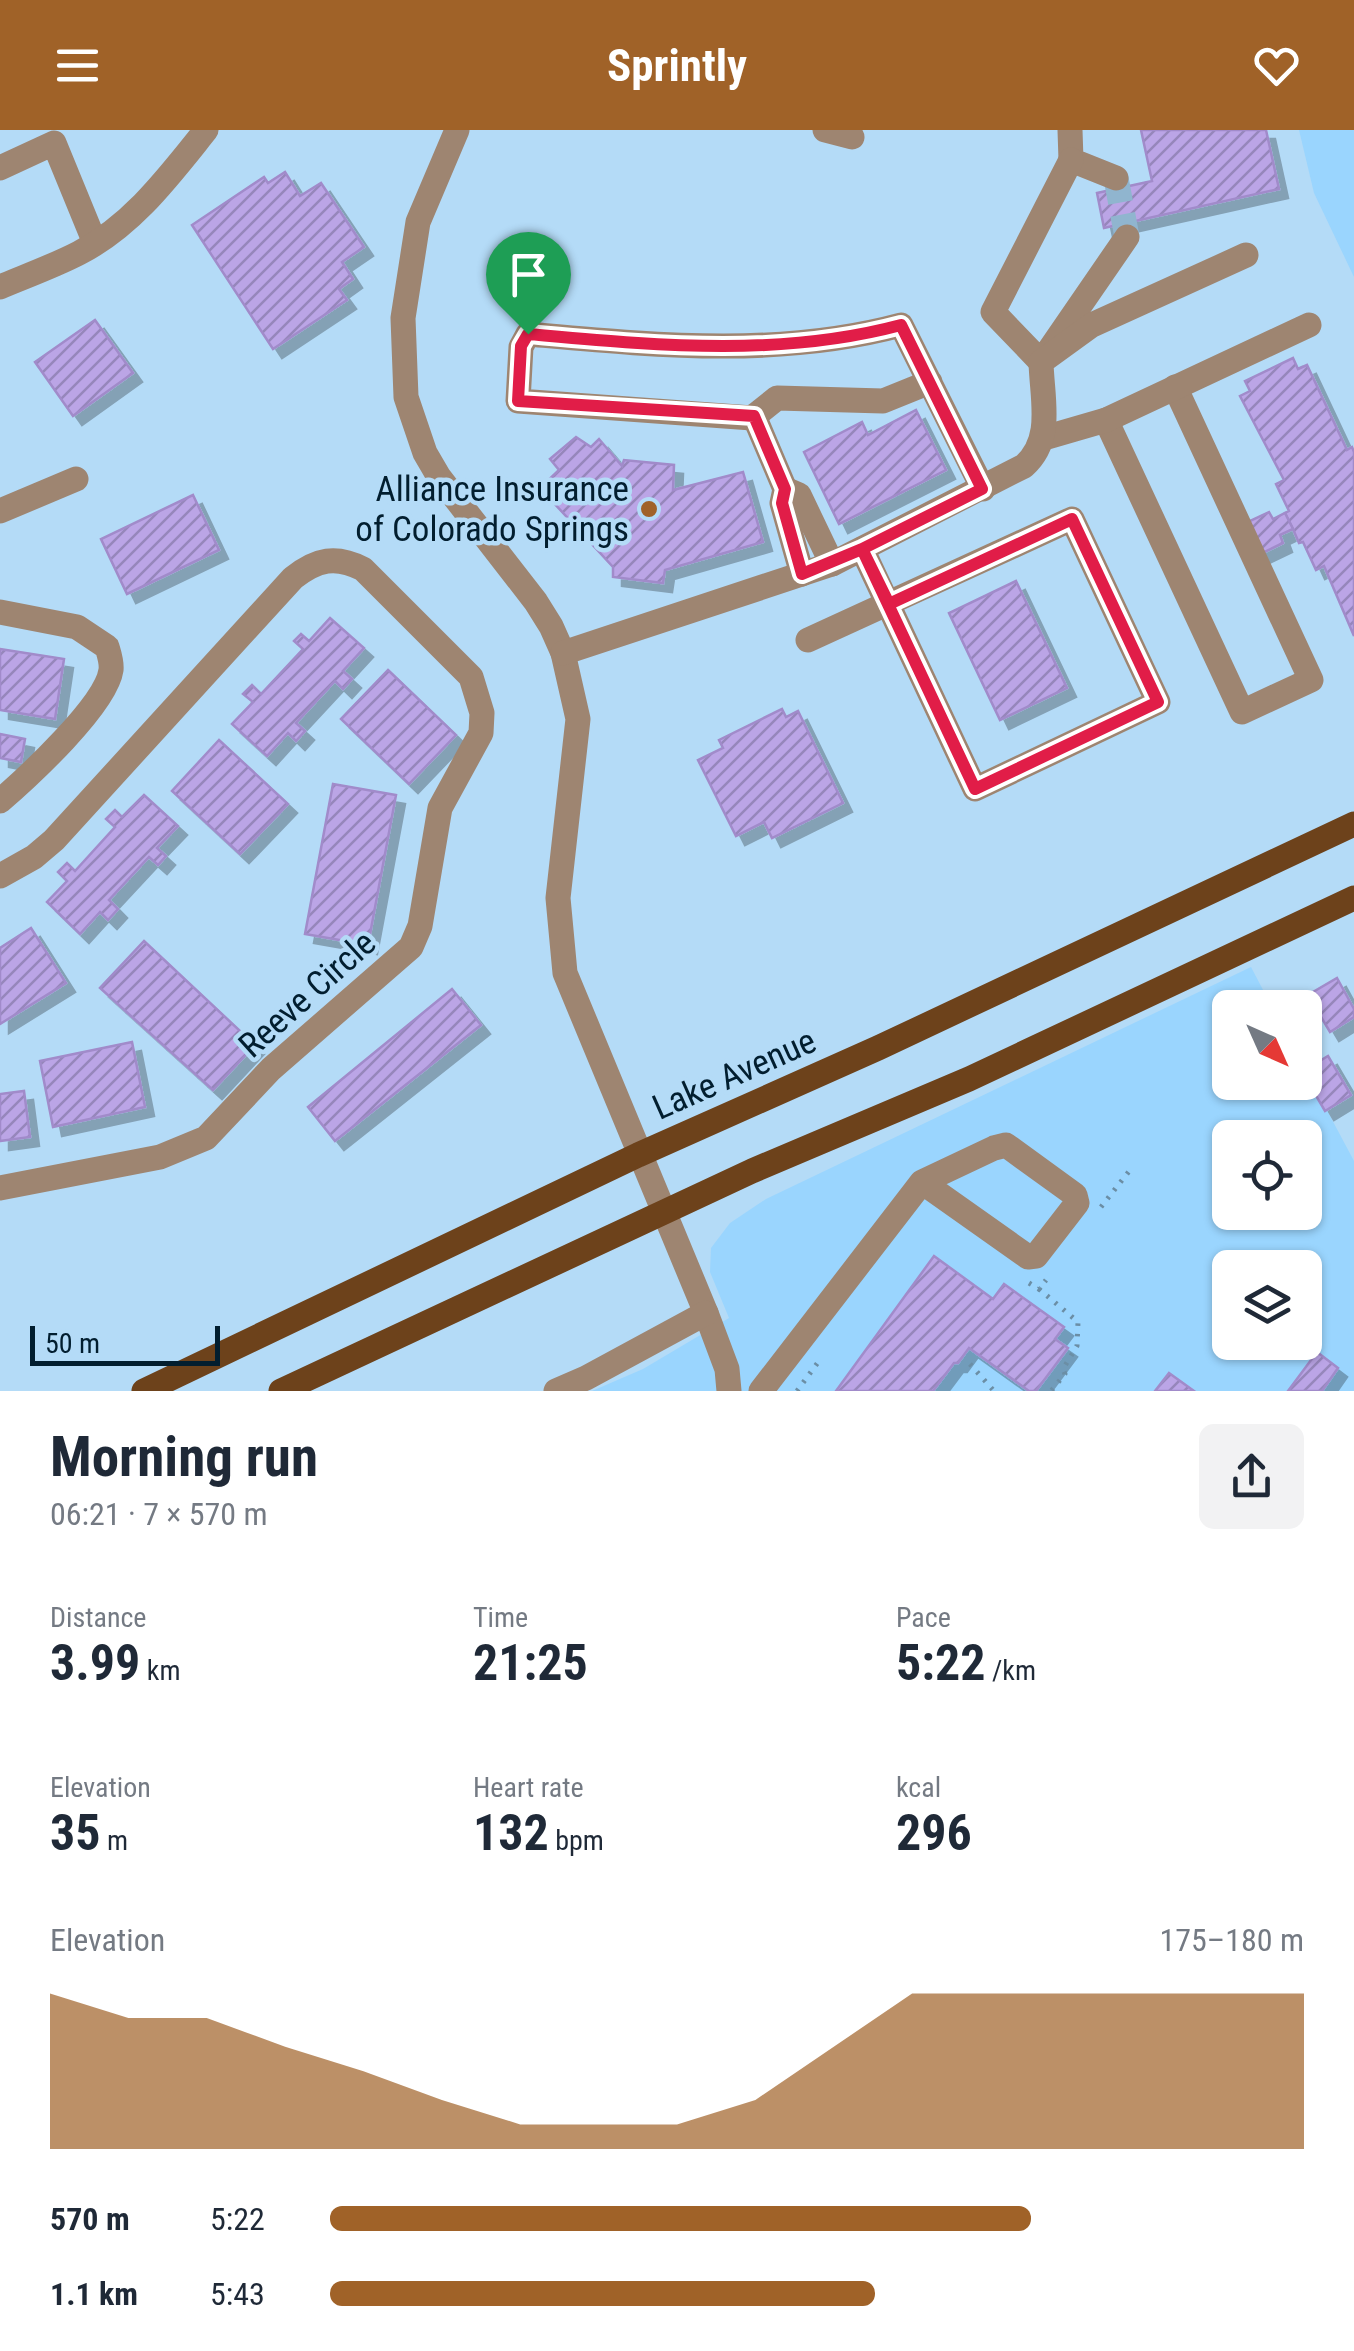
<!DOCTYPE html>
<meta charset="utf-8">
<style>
body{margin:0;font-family:"Roboto Condensed",sans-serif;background:#f2f2f3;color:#1f2937;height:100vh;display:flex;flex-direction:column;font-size:38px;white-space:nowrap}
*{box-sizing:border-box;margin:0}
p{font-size:32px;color:#747a83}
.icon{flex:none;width:55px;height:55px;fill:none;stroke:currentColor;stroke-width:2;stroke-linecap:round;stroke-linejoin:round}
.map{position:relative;height:1261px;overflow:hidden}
.details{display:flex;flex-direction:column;background:#fff;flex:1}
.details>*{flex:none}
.needle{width:65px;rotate:135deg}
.fabs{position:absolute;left:1212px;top:860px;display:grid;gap:20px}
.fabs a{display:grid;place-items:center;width:110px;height:110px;border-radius:15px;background:#fff;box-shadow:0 2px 8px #0004;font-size:50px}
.scale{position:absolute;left:30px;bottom:25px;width:190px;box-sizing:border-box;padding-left:10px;border:5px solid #021e2f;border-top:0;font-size:28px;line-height:35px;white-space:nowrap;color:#021e2f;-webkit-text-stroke:8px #b4dbf7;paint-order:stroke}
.pin{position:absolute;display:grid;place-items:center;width:85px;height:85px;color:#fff;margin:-102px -42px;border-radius:50% 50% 50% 0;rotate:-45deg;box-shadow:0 0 10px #0007}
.pin .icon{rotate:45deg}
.round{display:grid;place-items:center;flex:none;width:105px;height:105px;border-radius:15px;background:#f2f2f3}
.summary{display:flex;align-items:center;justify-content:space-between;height:170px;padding:0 50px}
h1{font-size:55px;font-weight:700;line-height:75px}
.stats{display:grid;grid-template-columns:repeat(3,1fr);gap:15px;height:170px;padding:10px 50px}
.stats div{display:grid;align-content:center}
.stats b{font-size:50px;font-weight:700}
.stats small{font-size:28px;font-weight:400}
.stats p{font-size:28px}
.chart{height:280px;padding:20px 50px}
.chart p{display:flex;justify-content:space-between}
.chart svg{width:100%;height:180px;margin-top:10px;fill:#a06228;opacity:.7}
ul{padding:0 50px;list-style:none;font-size:32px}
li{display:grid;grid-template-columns:160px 120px 1fr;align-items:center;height:75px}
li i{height:25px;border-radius:12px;background:#a06228}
header{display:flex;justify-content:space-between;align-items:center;height:130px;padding:0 50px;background:#a06228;color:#fff;font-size:45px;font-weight:700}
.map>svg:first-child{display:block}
.built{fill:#9ad5fe;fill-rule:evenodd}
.building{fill:url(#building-hatch);stroke:#a18bca;stroke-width:2.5;filter:url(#shadow)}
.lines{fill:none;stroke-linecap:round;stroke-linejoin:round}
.minor-tunnel{stroke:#90b5cf;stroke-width:25;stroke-dasharray:25 12;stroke-linecap:butt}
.path{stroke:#6b8ea5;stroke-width:5;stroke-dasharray:2.5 8;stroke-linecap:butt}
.minor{stroke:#9e8571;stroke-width:25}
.major{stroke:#6d421b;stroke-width:25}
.route-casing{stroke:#fff;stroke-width:20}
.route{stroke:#e11d48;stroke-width:12}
.poi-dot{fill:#a06228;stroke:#b4dbf7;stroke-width:4}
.labels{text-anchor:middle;stroke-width:9;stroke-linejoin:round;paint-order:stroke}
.poi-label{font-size:35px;fill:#021e2f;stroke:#b4dbf7;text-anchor:end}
.street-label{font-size:35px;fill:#021e2f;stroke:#b4dbf7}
</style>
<header><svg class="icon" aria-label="menu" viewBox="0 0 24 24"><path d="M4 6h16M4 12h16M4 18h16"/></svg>Sprintly<svg class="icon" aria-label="heart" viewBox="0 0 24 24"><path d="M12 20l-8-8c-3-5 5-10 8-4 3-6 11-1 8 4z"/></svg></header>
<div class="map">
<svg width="1354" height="1261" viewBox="0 0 1354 1261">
<defs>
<pattern id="building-hatch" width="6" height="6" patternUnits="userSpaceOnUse" patternTransform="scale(2.5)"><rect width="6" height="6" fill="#bba5e6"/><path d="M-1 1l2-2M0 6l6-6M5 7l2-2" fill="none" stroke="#9686bb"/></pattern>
<filter id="shadow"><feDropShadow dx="9" dy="9" stdDeviation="0" flood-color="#0004"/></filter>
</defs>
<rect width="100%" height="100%" fill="#b4dbf7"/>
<g class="built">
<polygon points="1299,0 1354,0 1354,147 1314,63"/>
<path d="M1251 837 1272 877 1230 878V952H1305V939L1354 1031V1261H592L643 1239 729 1188 710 1142 711 1118 730 1093 766 1069ZM1230 1008H1305V1082H1230ZM1230 1138H1305V1212H1230Z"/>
</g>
<g class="building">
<polygon points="1141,0 1266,0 1279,59 1104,98 1097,63 1152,51"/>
<polygon points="285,42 300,66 321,53 364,117 342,132 353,149 339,159 347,170 273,219 192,95 264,47 268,53"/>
<polygon points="95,190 133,243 73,286 35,232"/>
<polygon points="1293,228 1298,239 1307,235 1347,320 1352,317 1354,322 1354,506 1324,436 1316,440 1303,412 1299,413 1293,399 1285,383 1289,381 1276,354 1284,350 1240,266 1250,261 1245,251"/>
<polygon points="916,280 946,340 839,394 804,322 862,292 868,305"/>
<polygon points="576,307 591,317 599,309 622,336 624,330 674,335 673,360 743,342 763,412 665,440 663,453 613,447 613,437 540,358 559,340 550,329"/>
<polygon points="193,365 219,420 127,464 101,409"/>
<polygon points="1269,382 1273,389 1285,383 1293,399 1280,405 1283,413 1254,427 1239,396"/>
<polygon points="1016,451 1067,558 1000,590 949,483"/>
<polygon points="330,488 364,518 343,541 352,549 343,559 335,551 296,593 305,601 296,611 288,603 267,626 232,594 253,572 243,564 252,555 261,564 303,519 294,511 301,504 309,511"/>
<polygon points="0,519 64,529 55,589 0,580"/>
<polygon points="388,540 456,605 409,654 341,589"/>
<polygon points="782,579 786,587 798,581 843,673 772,708 764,692 736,706 698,630 723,618 719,610"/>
<polygon points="0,604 25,609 21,632 0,628"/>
<polygon points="219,610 288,674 240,724 172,661"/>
<polygon points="333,654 396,665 368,815 305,804"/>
<polygon points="144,665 178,696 157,718 166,726 158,735 149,727 109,770 118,779 108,790 100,782 80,804 47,772 67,751 58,742 67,733 75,741 115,697 106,689 115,680 122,687"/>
<polygon points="31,798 66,853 0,894 0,818"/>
<polygon points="144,811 255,915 213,960 100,858"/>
<polygon points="1337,848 1354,879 1354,887 1330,902 1308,865"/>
<polygon points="452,859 481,895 335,1011 308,977"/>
<polygon points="132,912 145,977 53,997 40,931"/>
<polygon points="1328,926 1351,965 1325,981 1305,947 1305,940"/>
<polygon points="24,961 30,1007 0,1011 0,964"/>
<polygon points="934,1126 993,1169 1004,1154 1064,1197 1055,1209 1068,1218 1036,1261 1029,1261 969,1218 958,1233 954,1233 933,1261 836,1261"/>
<polygon points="1317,1222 1338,1238 1322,1261 1288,1261"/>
<polygon points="1169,1243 1194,1261 1155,1261"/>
</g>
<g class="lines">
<polyline class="minor-tunnel" points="1116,48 1127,107"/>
<g class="path">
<polyline points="1101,1077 1130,1040"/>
<polyline points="1029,1153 1039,1159 1046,1150"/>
<polyline points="1039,1159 1078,1192 1077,1216 1063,1239 1065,1244 1051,1261"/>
<polyline points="970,1234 994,1261"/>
<polyline points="797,1261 819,1231"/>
</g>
<g class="minor">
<polyline points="457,0 418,92 403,188 406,267 425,323 439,347 536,472 551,496 563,523 578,589 558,768 565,843 706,1183 727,1239 729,1261"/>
<polyline points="825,0 852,7"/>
<polyline points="1070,0 1071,30 1116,48"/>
<polyline points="1071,30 993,182 1041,232 1127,107"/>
<polyline points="0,38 54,13 95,113"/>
<path d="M0 157C26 146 54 136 79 123 133 95 169 46 206 0"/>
<path d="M930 252 883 271 777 268 752 288 518 271 521 217 528 204C653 215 778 228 901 195L983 359"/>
<polyline points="754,286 785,359 782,373 802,444"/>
<polyline points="1106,290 1242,582 1311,550 1175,257"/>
<polyline points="1044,308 1106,290 1309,195"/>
<polyline points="785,359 799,365 832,434"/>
<polyline points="0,381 76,349"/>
<path d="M0 482 77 497 107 517C109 524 112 532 111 540 106 575 28 647 0 671"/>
<polyline points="808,510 1072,389 1158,572 975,659 862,419"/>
<path d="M563 523 832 434 1024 336C1054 309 1042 270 1041 232L1092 195 1246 125"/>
<path d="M0 746 34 727 54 710 293 448C317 429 336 425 363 439L471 547 482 583 481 603 440 678 420 796 411 817 271 939 206 1008 160 1027 0 1058"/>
<polyline points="556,1261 586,1248 706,1183"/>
<polyline points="761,1261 922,1052 994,1018 1006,1015 1075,1065 1077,1073 1036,1126 1028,1127 922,1052"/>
</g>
<g class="major">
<polyline points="144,1261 638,1025 878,918 1354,694"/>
<polyline points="281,1261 752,1041 969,949 1354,768"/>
</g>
</g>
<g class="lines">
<g class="route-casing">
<path id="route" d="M528 204 521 216 518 271 754 286 785 359 782 373 802 444 862 419 975 659 1158 572 1072 389 889 474 862 419 982 359 901 195C777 228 653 215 528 204"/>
</g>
<use href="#route" class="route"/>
</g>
<circle class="poi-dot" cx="649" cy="379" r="10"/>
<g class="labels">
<g class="poi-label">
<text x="629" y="371">Alliance Insurance<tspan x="629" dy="40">of Colorado Springs</tspan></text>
</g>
<g class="street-label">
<text transform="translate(307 864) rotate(-42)" y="12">Reeve Circle</text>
<text transform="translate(734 944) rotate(-24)" y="12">Lake Avenue</text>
</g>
</g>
</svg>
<div class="fabs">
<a><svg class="needle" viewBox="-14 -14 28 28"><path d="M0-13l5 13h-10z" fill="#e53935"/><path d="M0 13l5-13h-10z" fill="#747a83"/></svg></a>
<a><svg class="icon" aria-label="locate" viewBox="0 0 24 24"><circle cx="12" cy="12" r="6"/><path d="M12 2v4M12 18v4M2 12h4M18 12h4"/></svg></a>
<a><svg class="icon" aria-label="layers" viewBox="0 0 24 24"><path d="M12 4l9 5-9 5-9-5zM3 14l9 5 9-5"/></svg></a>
</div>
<div class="scale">50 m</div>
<div class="pin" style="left:528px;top:204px;background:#1e9e55"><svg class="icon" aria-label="arrive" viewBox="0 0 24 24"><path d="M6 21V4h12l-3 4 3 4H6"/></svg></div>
</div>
<section class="details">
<div class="summary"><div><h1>Morning run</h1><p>06:21 · 7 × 570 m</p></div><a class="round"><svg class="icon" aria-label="share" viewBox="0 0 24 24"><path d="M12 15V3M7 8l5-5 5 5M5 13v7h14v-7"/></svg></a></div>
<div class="stats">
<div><p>Distance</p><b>3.99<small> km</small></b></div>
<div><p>Time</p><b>21:25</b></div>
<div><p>Pace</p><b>5:22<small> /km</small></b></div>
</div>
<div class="stats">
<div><p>Elevation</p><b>35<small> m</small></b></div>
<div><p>Heart rate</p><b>132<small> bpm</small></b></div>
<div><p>kcal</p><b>296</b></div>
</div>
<div class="chart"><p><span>Elevation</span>175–180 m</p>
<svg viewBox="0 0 160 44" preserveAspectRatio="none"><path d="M0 44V6L10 12L20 12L30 19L40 25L50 32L60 38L70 38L80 38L90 32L100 19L110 6L120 6L130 6L140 6L150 6L160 6V44z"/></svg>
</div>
<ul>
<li><b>570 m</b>5:22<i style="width:72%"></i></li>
<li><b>1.1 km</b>5:43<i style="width:56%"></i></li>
</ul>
</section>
